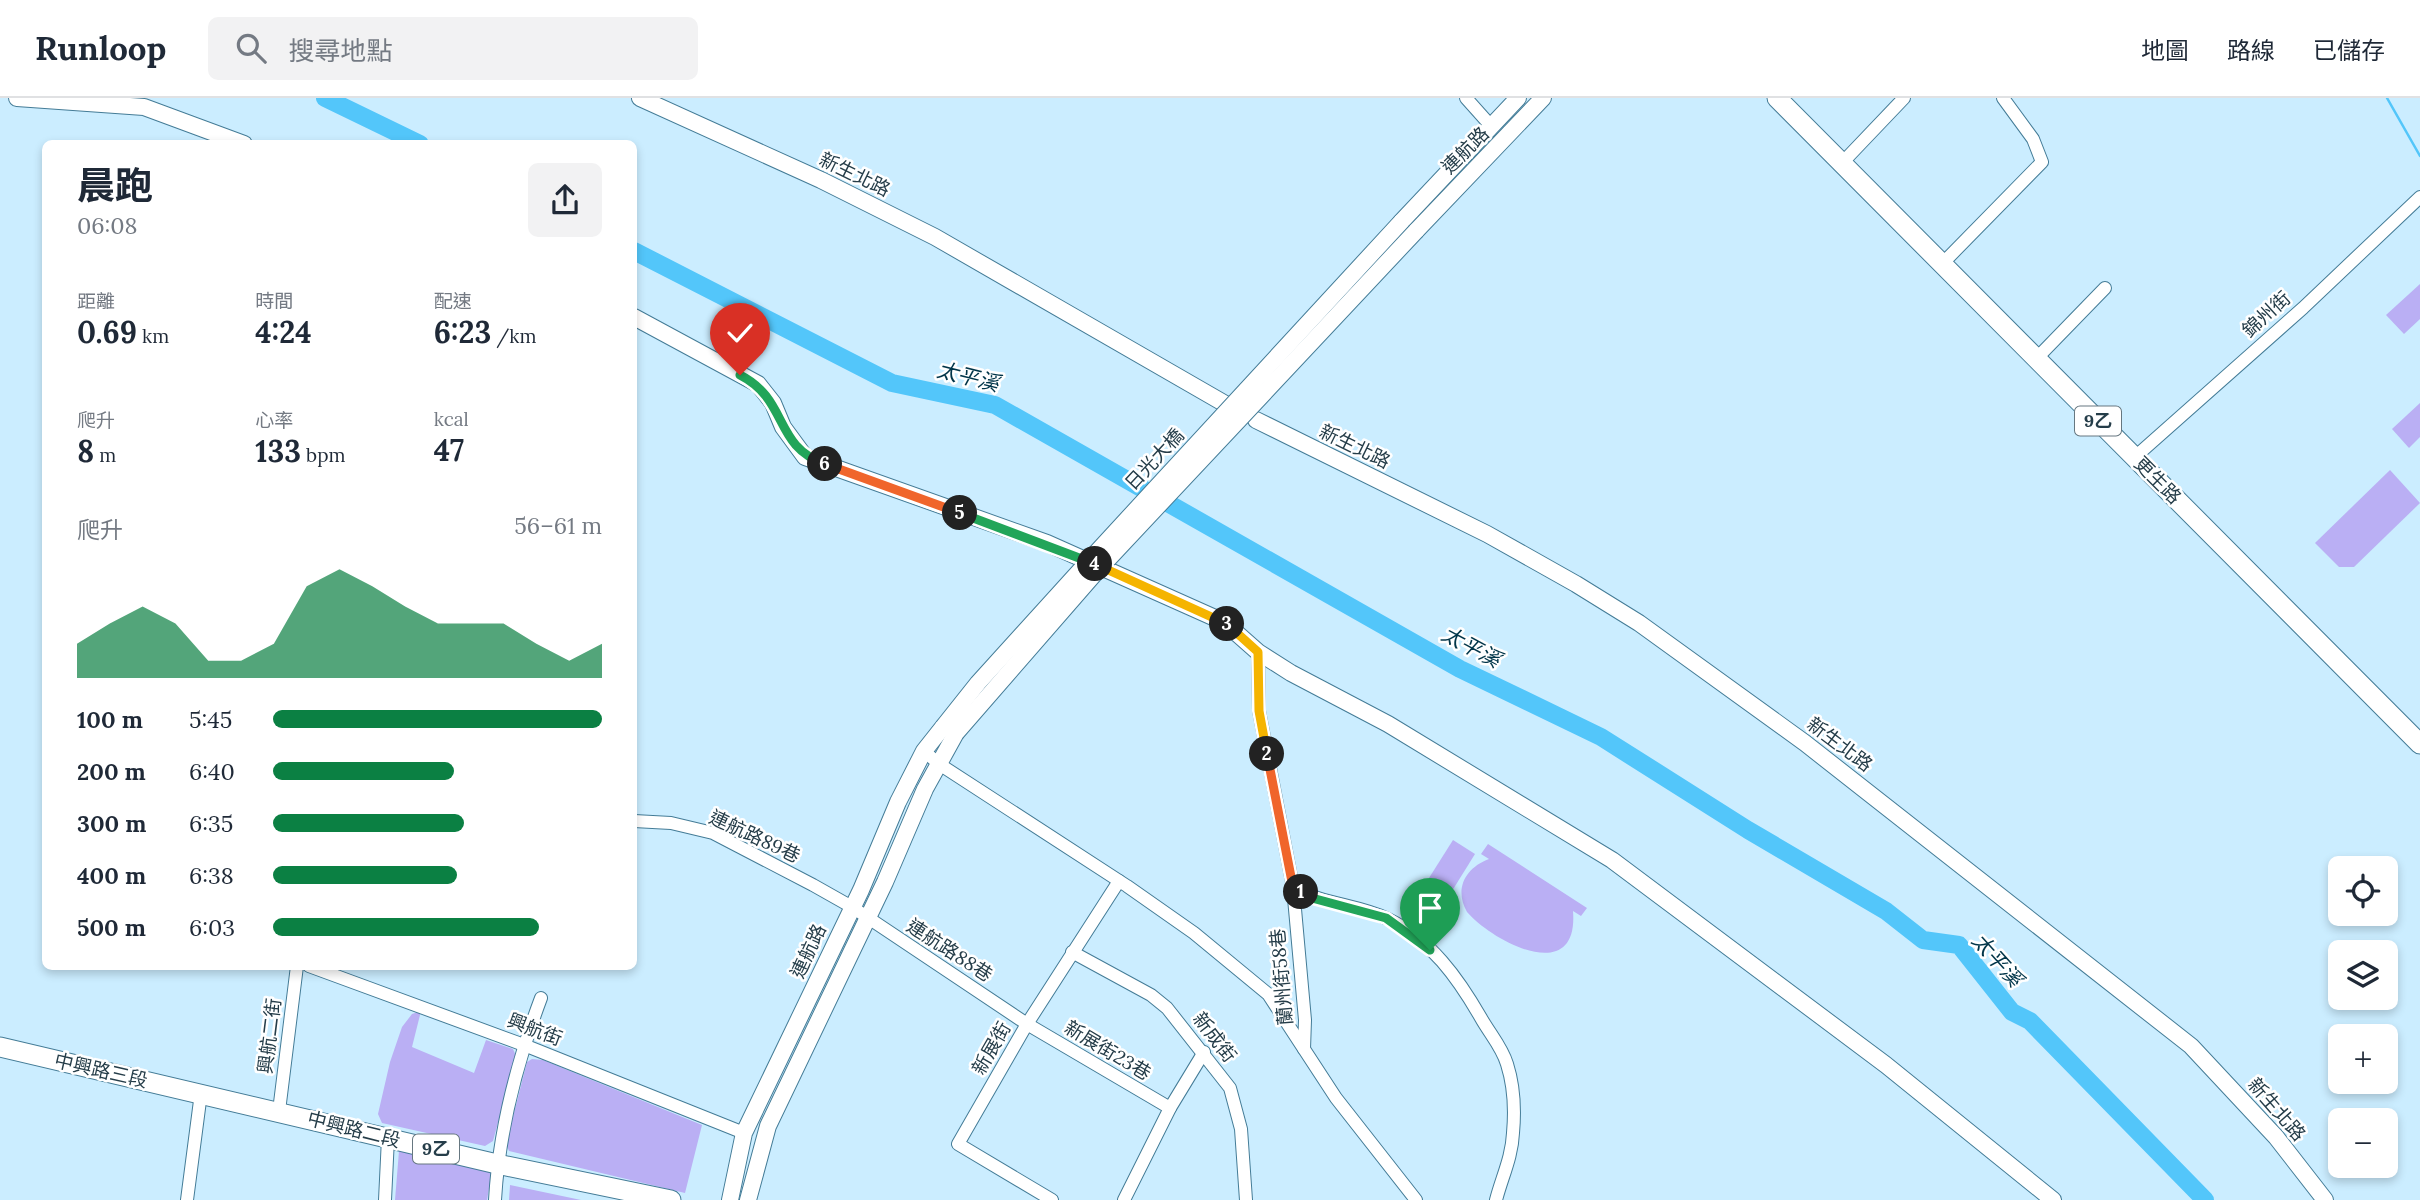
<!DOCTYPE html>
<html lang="zh-TW">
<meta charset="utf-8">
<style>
body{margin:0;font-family:Lora,"Noto Sans TC",serif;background:#f2f2f3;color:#1f2937;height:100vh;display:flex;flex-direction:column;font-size:26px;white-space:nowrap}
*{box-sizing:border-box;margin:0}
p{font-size:23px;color:#747a83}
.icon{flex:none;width:38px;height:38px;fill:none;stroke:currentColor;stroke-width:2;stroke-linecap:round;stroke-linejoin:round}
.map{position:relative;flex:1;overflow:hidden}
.side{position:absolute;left:42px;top:42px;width:595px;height:830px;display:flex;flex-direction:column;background:#fff;border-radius:10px;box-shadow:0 4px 10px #0003}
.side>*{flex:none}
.tools{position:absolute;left:2328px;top:758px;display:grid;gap:14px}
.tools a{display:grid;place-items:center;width:70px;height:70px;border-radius:10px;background:#fff;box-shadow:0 4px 10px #0003;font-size:35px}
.pin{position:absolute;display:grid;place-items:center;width:60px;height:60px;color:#fff;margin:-72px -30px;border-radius:50% 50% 50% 0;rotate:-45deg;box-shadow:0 0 7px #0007}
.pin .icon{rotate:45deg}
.km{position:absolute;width:35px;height:35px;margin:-18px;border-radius:50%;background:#222;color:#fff;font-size:19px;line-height:35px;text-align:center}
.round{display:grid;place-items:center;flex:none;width:74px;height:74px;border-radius:10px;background:#f2f2f3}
.overview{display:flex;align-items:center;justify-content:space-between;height:119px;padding:0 35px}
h1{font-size:38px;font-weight:700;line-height:52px}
.stats{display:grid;grid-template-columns:repeat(3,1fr);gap:10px;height:119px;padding:7px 35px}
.stats div{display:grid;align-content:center}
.stats b{font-size:30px;font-weight:700}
.stats small{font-size:19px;font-weight:400}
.stats p{font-size:19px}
.chart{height:196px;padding:14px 35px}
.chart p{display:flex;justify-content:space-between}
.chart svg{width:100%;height:126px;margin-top:7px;fill:#0b8043;opacity:.7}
ul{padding:0 35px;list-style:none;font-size:23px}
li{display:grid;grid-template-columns:112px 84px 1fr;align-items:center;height:52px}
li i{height:18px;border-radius:9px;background:#0b8043}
header{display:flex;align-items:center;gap:42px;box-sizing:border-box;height:98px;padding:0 35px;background:#fff;border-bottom:2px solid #e0e1e3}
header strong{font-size:33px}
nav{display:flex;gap:38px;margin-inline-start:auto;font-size:24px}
.search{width:490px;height:63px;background:#f2f2f3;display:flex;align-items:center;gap:18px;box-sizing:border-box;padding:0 24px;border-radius:10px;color:#747a83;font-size:26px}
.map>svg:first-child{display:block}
.green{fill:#baaff4}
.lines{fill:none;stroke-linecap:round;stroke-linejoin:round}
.stream{stroke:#53c6fa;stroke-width:2.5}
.river{stroke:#53c6fa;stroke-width:18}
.street-casing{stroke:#447c97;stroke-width:14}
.secondary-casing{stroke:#447c97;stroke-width:18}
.primary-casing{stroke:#447c97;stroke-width:21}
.street{stroke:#fff;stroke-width:12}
.secondary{stroke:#fff;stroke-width:16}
.primary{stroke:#fff;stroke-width:19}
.secondary-bridge-casing{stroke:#447c97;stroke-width:18;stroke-linecap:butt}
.secondary-bridge{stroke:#fff;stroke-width:16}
.split-1-casing{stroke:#fff;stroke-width:14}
.split-2-casing{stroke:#fff;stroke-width:14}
.split-3-casing{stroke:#fff;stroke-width:14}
.split-4-casing{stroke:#fff;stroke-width:14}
.split-5-casing{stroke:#fff;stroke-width:14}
.split-6-casing{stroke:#fff;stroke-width:14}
.split-7-casing{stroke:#fff;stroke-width:14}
.split-1{stroke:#22a559;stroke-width:9}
.split-2{stroke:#f0652b;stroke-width:9}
.split-3{stroke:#f5b400;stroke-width:9}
.split-4{stroke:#f5b400;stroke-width:9}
.split-5{stroke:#22a559;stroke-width:9}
.split-6{stroke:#f0652b;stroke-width:9}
.split-7{stroke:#22a559;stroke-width:9}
.labels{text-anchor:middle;stroke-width:5;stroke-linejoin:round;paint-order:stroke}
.shield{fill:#fff;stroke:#667780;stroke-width:2}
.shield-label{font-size:18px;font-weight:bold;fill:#253d49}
.street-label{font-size:19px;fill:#253d49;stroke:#fff}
.water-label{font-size:21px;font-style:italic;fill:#003549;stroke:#fff}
</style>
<header>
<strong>Runloop</strong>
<div class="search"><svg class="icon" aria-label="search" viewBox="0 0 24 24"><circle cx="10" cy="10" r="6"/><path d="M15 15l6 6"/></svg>搜尋地點</div>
<nav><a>地圖</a><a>路線</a><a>已儲存</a></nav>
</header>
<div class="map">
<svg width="2420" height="1102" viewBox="0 0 2420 1102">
<rect width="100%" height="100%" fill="#cbedff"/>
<g class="green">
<polygon points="2420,186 2420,221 2404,236 2386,217"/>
<polygon points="2420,305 2420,339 2409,350 2392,331"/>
<polygon points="2390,372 2420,405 2354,469 2339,469 2315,445"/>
<polygon points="1453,742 1475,756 1452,793 1429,780"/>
<path d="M1488 746 1587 810 1581 818 1573 813C1579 889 1493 844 1467 814 1454 791 1465 770 1489 761L1481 756Z"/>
<polygon points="421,913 412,949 474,975 486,942 513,951 516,958 493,1043 485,1048 382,1025 378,1016 390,964 402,929 412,916"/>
<polygon points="532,961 543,962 702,1027 685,1095 509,1053 506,1046 527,964"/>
<polygon points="399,1053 492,1074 487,1102 395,1102"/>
<polygon points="510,1087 581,1102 509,1102"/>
</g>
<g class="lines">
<polyline class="stream" points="2387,0 2420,58"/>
<g class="river">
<polyline points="325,0 420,46"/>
<polyline points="634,153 892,285 995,307 1460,571 1601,639 1748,732 1886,813 1923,842 1959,847 2012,914 2030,923 2205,1102"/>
</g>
<g class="street-casing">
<g id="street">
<polyline points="1466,0 1491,28"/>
<polyline points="1843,64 1904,0"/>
<polyline points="1943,165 2042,64 2033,41 2003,0"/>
<polyline points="2036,261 2105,190"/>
<polyline points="2135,359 2303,210 2420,99"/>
<polyline points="1258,554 1259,613 1293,789 1305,922 1304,951"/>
<polyline points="924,653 939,666 1127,788 1194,835 1268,896 1336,1000 1416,1102"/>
<polyline points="634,723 671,725 713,735 813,787 852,809 1027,926 1170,1010"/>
<path d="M1293 789C1323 807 1357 806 1388 821 1431 842 1458 880 1481 920 1490 936 1502 949 1507 966 1514 988 1515 1013 1513 1035 1512 1059 1502 1079 1496 1102"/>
<polyline points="1072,854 1151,897 1167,910 1230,990 1241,1031 1246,1102"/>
<polyline points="309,868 524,947 744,1035"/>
<polyline points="279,1013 297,868"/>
<polyline points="187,1102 201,995"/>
<polyline points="385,1102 388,1040"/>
<path d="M495 1102C499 1033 517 964 541 900"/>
<polyline points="1052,1102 958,1046 1027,926 1119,783"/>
<polyline points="1124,1102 1170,1010 1204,954"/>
</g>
</g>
<g class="secondary-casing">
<g id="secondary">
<polyline points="17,0 144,9 244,46"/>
<polyline points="640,0 821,82 935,139 1227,307"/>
<polyline points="1401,124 1518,0"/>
<polyline points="1416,133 1543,0"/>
<polyline points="634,219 758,286 773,305 783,329 805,359 1047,445 1224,524 1258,554 1291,575 1388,626 1612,762 1886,967 2053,1102"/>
<polyline points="1256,322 1487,436 1576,486 1639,525 1805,645 2191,948 2276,1039 2325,1102"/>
<polyline points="730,1102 744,1035 861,792 898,704 924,653 943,629"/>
<polyline points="748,1102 768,1028 885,784 925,691 956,635"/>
</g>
</g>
<g class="primary-casing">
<g id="primary">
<polyline points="1777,0 2420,646"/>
<polyline points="0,949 497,1066 671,1102"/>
</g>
</g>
<use href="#street" class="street"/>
<use href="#secondary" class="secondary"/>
<use href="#primary" class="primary"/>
<g class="secondary-bridge-casing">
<g id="secondary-bridge">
<polyline points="943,629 978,585 1095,456 1401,124"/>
<polyline points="956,635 1097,473 1416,133"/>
</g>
</g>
<use href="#secondary-bridge" class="secondary-bridge"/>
</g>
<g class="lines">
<g class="split-1-casing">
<polyline id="split-1" points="1301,794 1312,800 1386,820 1430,852"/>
</g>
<g class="split-2-casing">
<polyline id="split-2" points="1267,656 1293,789 1301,794"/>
</g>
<g class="split-3-casing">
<polyline id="split-3" points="1227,526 1258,554 1259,613 1267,656"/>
</g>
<g class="split-4-casing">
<polyline id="split-4" points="1095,466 1227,526"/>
</g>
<g class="split-5-casing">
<polyline id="split-5" points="960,415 1095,466"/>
</g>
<g class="split-6-casing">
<polyline id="split-6" points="825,366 960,415"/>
</g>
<g class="split-7-casing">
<path id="split-7" d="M740 277C789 302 773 348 825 366"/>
</g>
<use href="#split-1" class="split-1"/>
<use href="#split-2" class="split-2"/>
<use href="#split-3" class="split-3"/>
<use href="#split-4" class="split-4"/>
<use href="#split-5" class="split-5"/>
<use href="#split-6" class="split-6"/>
<use href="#split-7" class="split-7"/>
</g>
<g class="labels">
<g class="shield">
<rect x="2075" y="308.5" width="46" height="29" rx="5"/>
<rect x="413" y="1036.5" width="46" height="29" rx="5"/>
</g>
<g class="shield-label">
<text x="2098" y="329">9乙</text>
<text x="436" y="1057">9乙</text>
</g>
<g class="street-label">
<text transform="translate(1465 52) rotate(-45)" y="7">連航路</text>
<text transform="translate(855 76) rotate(26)" y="7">新生北路</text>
<text transform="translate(2266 216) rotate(-42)" y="7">錦州街</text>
<text transform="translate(1355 348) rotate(26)" y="7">新生北路</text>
<text transform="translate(1154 361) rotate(-47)" y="7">日光大橋</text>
<text transform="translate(2158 382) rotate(45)" y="7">更生路</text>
<text transform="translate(1840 646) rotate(37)" y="7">新生北路</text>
<text transform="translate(755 738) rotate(25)" y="7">連航路89巷</text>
<text transform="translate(950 852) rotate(33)" y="7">連航路88巷</text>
<text transform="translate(808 853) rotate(-65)" y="7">連航路</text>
<text transform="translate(1281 879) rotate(-95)" y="7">蘭州街58巷</text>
<text transform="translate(535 931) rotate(21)" y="7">興航街</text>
<text transform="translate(269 938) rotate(-83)" y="7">興航二街</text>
<text transform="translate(1215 939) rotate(52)" y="7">新成街</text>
<text transform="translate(991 950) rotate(-60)" y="7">新展街</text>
<text transform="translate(1108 952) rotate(31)" y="7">新展街23巷</text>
<text transform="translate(101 972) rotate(13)" y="7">中興路三段</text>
<text transform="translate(2277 1011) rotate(49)" y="7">新生北路</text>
<text transform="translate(354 1031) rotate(14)" y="7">中興路二段</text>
</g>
<g class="water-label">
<text transform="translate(968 279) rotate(14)" y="7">太平溪</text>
<text transform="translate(1471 549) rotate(28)" y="7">太平溪</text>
<text transform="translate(1997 862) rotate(48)" y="7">太平溪</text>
</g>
</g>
</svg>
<div class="tools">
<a><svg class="icon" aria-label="locate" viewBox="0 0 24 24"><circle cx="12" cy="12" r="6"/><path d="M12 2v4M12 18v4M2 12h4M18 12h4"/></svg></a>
<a><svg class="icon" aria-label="layers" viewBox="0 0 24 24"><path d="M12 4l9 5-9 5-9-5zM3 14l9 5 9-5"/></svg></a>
<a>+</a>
<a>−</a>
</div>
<div class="pin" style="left:1430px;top:852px;background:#1e9e55"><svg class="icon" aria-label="arrive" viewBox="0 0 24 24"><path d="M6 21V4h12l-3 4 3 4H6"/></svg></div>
<div class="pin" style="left:740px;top:277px;background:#d93025"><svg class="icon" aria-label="check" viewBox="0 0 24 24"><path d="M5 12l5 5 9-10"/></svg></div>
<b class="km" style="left:1301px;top:794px">1</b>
<b class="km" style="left:1267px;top:656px">2</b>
<b class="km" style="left:1227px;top:526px">3</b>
<b class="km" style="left:1095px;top:466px">4</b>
<b class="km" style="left:960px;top:415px">5</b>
<b class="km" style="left:825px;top:366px">6</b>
<section class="side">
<div class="overview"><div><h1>晨跑</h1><p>06:08</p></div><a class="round"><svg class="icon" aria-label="share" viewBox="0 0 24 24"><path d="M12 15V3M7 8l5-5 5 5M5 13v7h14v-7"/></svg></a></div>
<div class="stats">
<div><p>距離</p><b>0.69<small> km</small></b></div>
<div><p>時間</p><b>4:24</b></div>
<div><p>配速</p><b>6:23<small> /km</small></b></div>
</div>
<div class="stats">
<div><p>爬升</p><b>8<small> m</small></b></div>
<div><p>心率</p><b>133<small> bpm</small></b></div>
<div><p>kcal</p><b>47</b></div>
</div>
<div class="chart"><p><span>爬升</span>56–61 m</p>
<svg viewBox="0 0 160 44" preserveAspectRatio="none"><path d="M0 44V32L10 25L20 19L30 25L40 38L50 38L60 32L70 12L80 6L90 12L100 19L110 25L120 25L130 25L140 32L150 38L160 32V44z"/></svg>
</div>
<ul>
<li><b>100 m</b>5:45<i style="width:100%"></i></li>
<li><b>200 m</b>6:40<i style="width:55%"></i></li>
<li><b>300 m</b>6:35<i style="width:58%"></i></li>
<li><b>400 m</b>6:38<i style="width:56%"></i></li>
<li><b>500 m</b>6:03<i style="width:81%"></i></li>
</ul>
</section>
</div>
